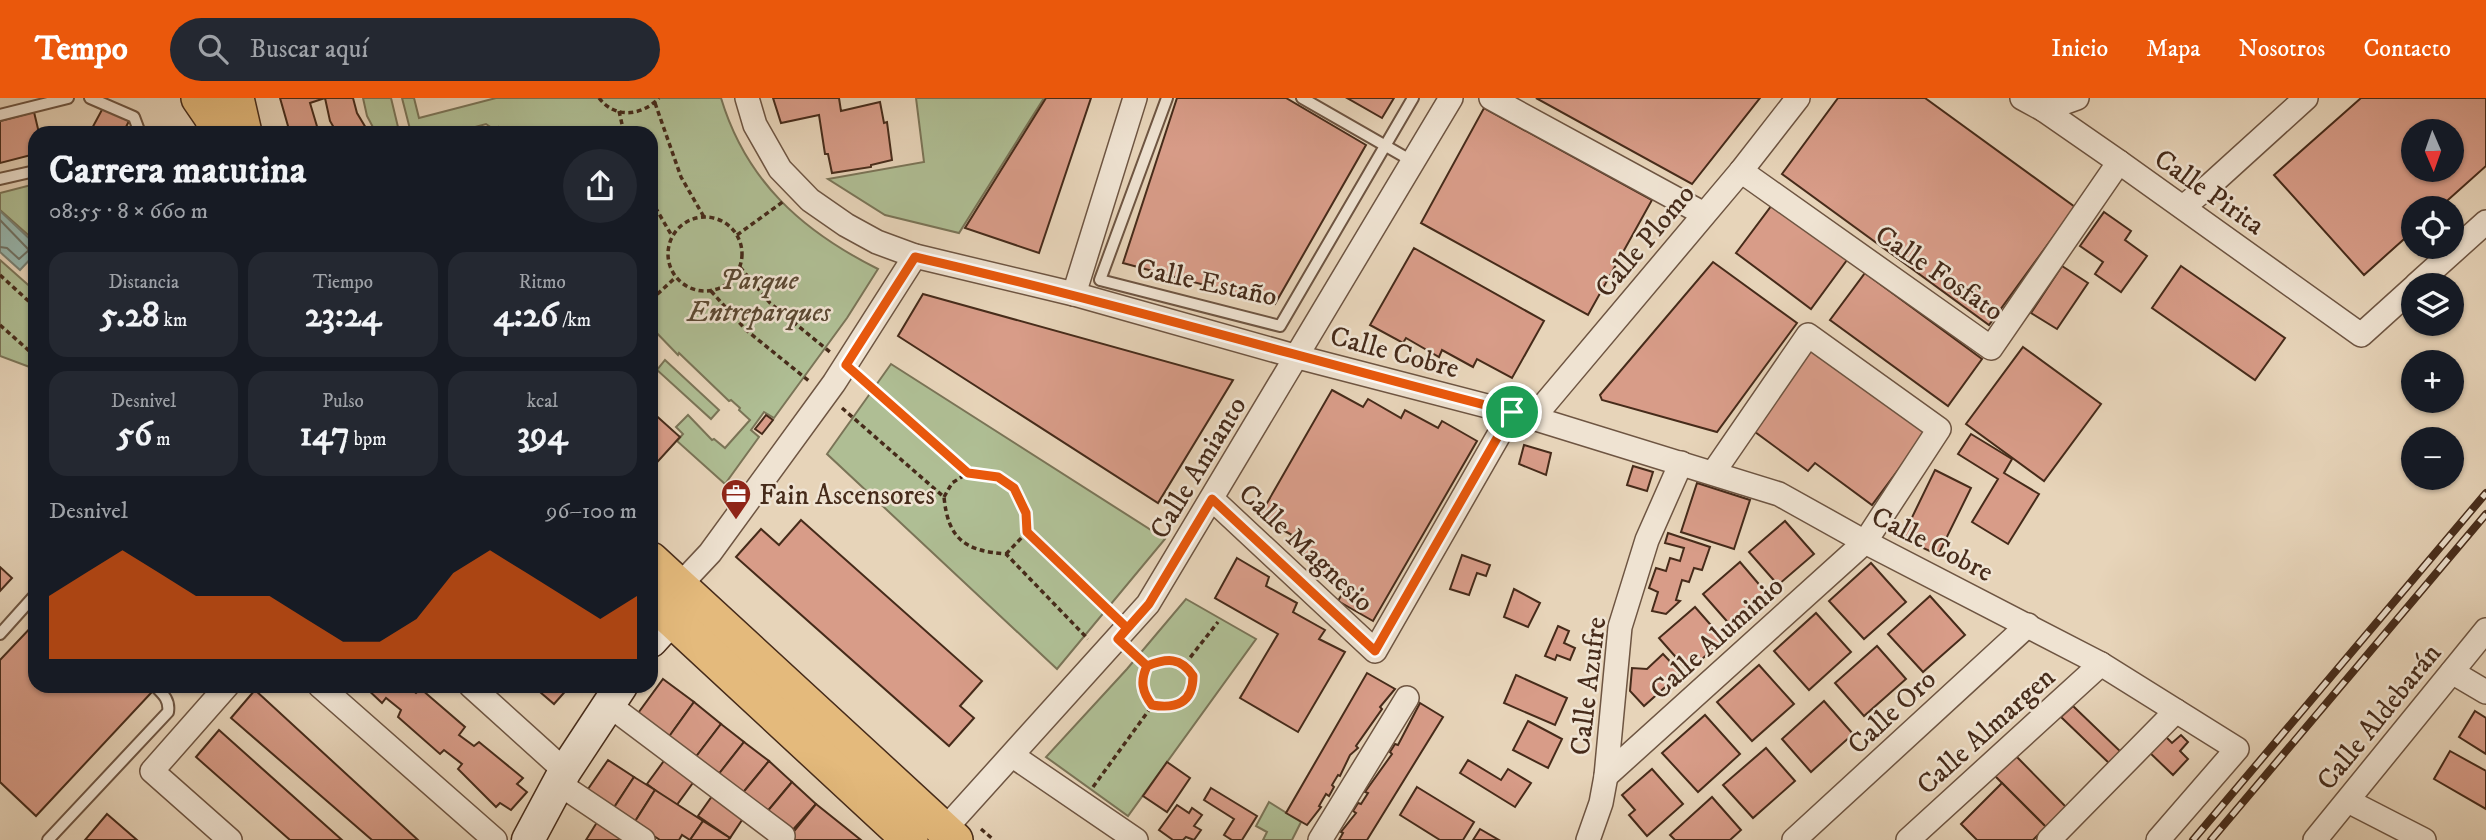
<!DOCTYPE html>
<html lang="es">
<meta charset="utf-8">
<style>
body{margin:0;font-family:"IM FELL DW Pica",serif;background:#242831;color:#f1f3f6;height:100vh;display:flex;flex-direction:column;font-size:26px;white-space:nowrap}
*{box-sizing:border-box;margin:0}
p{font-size:23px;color:#9ea1a6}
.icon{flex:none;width:38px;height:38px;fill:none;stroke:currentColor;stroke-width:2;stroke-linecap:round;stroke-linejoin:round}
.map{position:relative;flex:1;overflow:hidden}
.panel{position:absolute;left:28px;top:28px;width:630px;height:567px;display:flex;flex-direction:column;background:#171b24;border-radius:21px;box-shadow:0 2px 5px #0004}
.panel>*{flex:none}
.needle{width:46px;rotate:178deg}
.tools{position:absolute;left:2401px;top:21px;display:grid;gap:14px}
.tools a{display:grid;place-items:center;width:63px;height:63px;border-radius:50%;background:#171b24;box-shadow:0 2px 5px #0004;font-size:35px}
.pin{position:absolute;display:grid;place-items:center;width:60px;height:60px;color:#fff;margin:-30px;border:4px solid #fff;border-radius:50%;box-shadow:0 2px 7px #0007}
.round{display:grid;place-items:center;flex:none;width:74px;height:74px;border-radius:37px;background:#242831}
.overview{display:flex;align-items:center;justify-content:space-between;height:119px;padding:0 21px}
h1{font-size:38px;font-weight:800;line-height:52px}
.metrics{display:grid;grid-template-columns:repeat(3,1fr);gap:10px;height:119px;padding:7px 21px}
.metrics div{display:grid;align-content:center;border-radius:18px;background:#242831;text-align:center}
.metrics b{font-size:35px;font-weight:800}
.metrics small{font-size:19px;font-weight:400}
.metrics p{font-size:19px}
.chart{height:196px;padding:14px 21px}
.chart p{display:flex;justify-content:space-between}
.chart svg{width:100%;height:126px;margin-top:7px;fill:#ea580c;opacity:.7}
header{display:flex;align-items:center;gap:42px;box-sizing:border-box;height:98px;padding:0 35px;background:#ea580c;color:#fff}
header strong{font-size:33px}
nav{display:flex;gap:38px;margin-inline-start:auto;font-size:24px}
.search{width:490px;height:63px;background:#242831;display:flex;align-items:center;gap:18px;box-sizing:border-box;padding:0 24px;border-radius:38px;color:#9ea1a6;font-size:26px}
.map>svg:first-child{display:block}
.green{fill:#afbe94;stroke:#7a7457;stroke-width:2}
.water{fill:#97b8b0;stroke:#778074;stroke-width:2}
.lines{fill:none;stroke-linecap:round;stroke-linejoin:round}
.shore{stroke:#6e7265;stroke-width:2}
.building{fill:#d89c88;stroke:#462b1a;stroke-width:2;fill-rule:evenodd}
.lane-casing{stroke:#6e5542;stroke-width:14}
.street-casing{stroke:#6e5542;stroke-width:26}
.secondary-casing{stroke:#462b1a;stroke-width:35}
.primary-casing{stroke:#462b1a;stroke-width:38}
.path{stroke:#462b1a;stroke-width:3.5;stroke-dasharray:5 3.5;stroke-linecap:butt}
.lane{stroke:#efe3d2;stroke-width:10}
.street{stroke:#efe3d2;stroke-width:23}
.secondary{stroke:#efe3d2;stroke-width:32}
.primary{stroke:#e4ba7c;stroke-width:35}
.rail-casing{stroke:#462b1a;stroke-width:8}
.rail{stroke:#efe3d2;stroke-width:5;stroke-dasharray:16;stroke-linecap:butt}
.route-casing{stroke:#fff;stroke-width:14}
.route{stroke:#ea580c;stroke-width:9}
.labels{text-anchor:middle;stroke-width:5;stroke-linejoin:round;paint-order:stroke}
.street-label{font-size:28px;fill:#462b1a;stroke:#efe3d2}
.park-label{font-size:28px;font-style:italic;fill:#5b4832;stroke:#efe3d2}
.poi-label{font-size:28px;fill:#462b1a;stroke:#efe3d2;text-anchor:start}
</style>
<header>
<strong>Tempo</strong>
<div class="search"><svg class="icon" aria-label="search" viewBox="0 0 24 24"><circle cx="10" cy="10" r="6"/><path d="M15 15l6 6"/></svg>Buscar aquí</div>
<nav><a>Inicio</a><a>Mapa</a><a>Nosotros</a><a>Contacto</a></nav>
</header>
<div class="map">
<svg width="2486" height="742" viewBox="0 0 2486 742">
<rect width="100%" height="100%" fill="#e7d4b9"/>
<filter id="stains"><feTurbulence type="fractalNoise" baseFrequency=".00286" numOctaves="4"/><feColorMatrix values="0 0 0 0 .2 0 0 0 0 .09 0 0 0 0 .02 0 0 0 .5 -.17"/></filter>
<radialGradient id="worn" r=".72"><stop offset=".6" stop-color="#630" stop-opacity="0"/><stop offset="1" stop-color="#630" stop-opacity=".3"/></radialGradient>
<g class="green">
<polygon points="391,0 398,29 389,35 376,35 367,18 363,0"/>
<path d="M402 0H414L419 20 496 0H721C746 83 802 133 878 171L847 220 774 320 764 314 751 332 759 339 725 386 677 343 683 336 676 329 688 317 712 342 714 341 725 350 750 322 739 312 740 310 731 302 729 303 679 255 678 257 651 229V35H494L499 33 498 29 492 30 486 26 453 35H411Z"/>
<polygon points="916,0 1044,0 959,135 885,117 828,81 924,64"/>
<polygon points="35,86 35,143 0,112 0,95"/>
<polygon points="0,162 35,193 35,271 0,258"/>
<polygon points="665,262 719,312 711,321 657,272"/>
<polygon points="891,266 1165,441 1057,571 827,356"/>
<polygon points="1186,501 1256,541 1128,718 1046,659 1127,571"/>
<polygon points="1269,704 1301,724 1292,742 1263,742 1267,734 1256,728"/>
</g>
<polygon class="water" points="0,113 35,146 35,156 20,172 0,154"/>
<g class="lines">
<polyline class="shore" points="0,122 29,152 19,161 7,150 0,149"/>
</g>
<g class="building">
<polygon points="280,0 353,0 357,15 369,35 337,35 330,23 325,0 310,5 319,35 290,35"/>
<polygon points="773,0 839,0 841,13 880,4 884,25 887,24 892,62 871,67 871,69 832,75 828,56 825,56 819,17 781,25"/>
<polygon points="1046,0 1091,0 1039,155 965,130"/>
<polygon points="1177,0 1286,0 1366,47 1275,206 1123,165"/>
<polygon points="1347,0 1394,0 1382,20"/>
<polygon points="1536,0 1760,0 1692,86"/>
<polygon points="1838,0 1925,0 2075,109 1989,227 1782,76"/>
<path d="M2361 0H2486V68L2439 110H2413V133L2364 177 2274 77ZM2413 33H2452V72H2413Z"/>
<polygon points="104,8 130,21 123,35 90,34"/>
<polygon points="1484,10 1652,102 1588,217 1421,125"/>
<polygon points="34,14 39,35 35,35 35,56 0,65 0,23"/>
<polygon points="1772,107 1847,162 1811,211 1736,155"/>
<polygon points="2104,114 2131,133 2125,142 2147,158 2121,194 2095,176 2103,164 2080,148"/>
<polygon points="1414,150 1544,223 1512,280 1477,261 1473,269 1442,252 1439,259 1406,240 1403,245 1370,227"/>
<polygon points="1713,164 1797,225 1717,334 1602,302 1600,297"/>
<polygon points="2062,168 2088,185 2057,231 2031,215"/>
<polygon points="2181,168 2285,240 2255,282 2152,210"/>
<polygon points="1865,175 1982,261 1948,308 1830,222"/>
<polygon points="923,196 1233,282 1158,405 898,238"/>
<polygon points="1812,249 1927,333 1872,407 1815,365 1808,373 1751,331"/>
<polygon points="2023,249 2101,306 2044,383 1966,326"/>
<polygon points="1332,292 1363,309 1368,301 1401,320 1405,312 1438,330 1442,323 1477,343 1373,523 1338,503 1345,491 1313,473 1318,464 1287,446 1292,437 1259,419"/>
<polygon points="651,313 680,339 651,371"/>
<polygon points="766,317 773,322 762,336 755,331"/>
<polygon points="1971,336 2012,361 2004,375 2039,396 2008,446 1972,424 1998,381 1958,356"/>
<polygon points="1524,347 1551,355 1546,377 1519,366"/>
<polygon points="1633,368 1653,374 1647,393 1627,387"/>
<polygon points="1935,372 1971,390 1938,457 1902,440"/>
<polygon points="1697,385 1750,402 1734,451 1681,434"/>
<polygon points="801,422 982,583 960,608 974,620 949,648 736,459 761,431 779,447"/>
<polygon points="1785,423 1814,456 1778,487 1749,454"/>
<polygon points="1668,435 1710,449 1702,472 1694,470 1689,484 1682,482 1676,502 1680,503 1666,516 1652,513 1658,494 1649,490 1656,470 1666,473 1670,460 1680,463 1684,450 1665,445"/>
<polygon points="1462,457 1490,467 1486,478 1477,475 1469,497 1450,491"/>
<polygon points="1237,460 1269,479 1266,488 1297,505 1293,514 1325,532 1319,541 1345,554 1298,634 1240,600 1278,536 1215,500"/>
<polygon points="1740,464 1769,498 1732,529 1703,496"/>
<polygon points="1871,465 1906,504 1864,541 1829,503"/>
<polygon points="0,469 12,480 0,493"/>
<polygon points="1514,491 1540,505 1528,529 1504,519"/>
<polygon points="1930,498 1965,537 1923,574 1888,536"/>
<polygon points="1695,509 1724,542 1688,573 1659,540"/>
<polygon points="1816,515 1851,554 1809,592 1774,553"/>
<polygon points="35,525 35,588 144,588 151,595 36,718 0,684 0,562"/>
<polygon points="1558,528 1569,533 1564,545 1575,550 1570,562 1557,557 1555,562 1545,558"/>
<polygon points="1877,548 1906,581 1864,618 1835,585"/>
<polygon points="1663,556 1681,575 1644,608 1630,593 1632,570 1647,571"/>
<polygon points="1759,567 1794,606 1752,643 1717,604"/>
<polygon points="1367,575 1395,591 1380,609 1382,611 1356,648 1358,650 1350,657 1340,678 1338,677 1332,687 1334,689 1329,698 1326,696 1319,708 1321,709 1307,727 1286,715"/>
<polygon points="1516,577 1567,600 1555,627 1504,605"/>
<polygon points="663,581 694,604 668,640 636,618"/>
<polygon points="364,588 407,588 416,595 421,591 465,629 459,637 474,648 479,644 523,680 517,686 527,694 511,712 500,705 496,709 458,671 462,666 444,652 440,656 398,619 401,612 386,600 382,605"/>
<polygon points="533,588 570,588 554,606"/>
<polygon points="255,592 418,742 372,742 231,620"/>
<polygon points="1824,603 1853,636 1811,674 1782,641"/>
<polygon points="694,604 721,626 695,660 668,640"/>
<polygon points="1420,605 1443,619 1367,742 1339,742 1343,735 1341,734 1356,715 1353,713 1358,705 1361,706 1368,695 1365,694 1392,656 1390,654 1395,646 1398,647"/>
<polygon points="2073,608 2122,655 2111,667 2061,619"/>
<polygon points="2475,613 2486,620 2486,656 2459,639"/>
<polygon points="1705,617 1740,656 1698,694 1662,655"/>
<polygon points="1528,623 1562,641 1548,670 1513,652"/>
<polygon points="721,626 744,644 718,677 695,660"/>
<polygon points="219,632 342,742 290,742 196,659"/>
<polygon points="2164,637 2172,645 2181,637 2188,644 2180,653 2188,661 2173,677 2148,653"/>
<polygon points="744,644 769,663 741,697 718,677"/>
<polygon points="1766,650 1795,683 1753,720 1723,687"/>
<polygon points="2450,653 2486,673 2486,711 2434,681"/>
<polygon points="2014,656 2066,709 2046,729 1993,676"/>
<polygon points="666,660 695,682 676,708 647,686"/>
<polygon points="608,662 634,679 613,711 586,694"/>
<polygon points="1468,662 1501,682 1508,671 1531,685 1515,709 1460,675"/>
<polygon points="769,663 792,684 766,715 741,697"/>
<polygon points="1167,664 1190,680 1167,714 1143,698"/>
<polygon points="1652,671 1683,706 1647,738 1629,717 1635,712 1622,697"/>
<polygon points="634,679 655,692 634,725 613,711"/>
<polygon points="792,684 816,706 790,735 766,715"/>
<polygon points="2002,685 2046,729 2033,742 1977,742 1961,726"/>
<polygon points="1417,689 1474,724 1463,742 1440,742 1400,717"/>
<polygon points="1211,690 1257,718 1242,742 1232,742 1224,737 1234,721 1204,702"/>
<polygon points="655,692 703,723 690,742 682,737 679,742 660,742 634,725"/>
<polygon points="715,694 746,716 730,740 698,718"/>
<polygon points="1712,699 1741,732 1730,742 1675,742 1670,737"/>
<polygon points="816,706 861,742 787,742"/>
<polygon points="1177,707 1189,715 1192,710 1202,717 1194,728 1201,732 1194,742 1186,739 1183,742 1173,742 1159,732"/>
<polygon points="107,716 137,742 85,742"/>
<polygon points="599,721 634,742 586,742"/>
<polygon points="703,723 730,740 728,742 690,742"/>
<polygon points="1480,731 1499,742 1473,742"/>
</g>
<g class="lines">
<g class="lane-casing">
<g id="lane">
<polyline points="90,0 134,19 140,35"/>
<polyline points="1167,0 1100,182 1280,228 1413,0"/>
<polyline points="1302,0 1412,63"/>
<polyline points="0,17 68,0"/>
<polyline points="0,81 35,73"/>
<polyline points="0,536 35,497"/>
<path d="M48 742 168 614C170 602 163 596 155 588"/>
</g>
</g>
<g class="street-casing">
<g id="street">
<polyline points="747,0 755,27 780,71 810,102 846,127 877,144 915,158 1074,196 1298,259 1533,320 1779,396 1865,444 2101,566 2237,651 2158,742"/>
<polyline points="1491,0 1704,116"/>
<polyline points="2022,0 2044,12 2119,64 2361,237 2413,190"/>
<polyline points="2044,12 2077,0"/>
<polyline points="1741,73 1991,250 2119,64"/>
<polyline points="2183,109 2209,88 2306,0"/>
<polyline points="2416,187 2486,124"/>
<polyline points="1074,196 1135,0"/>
<polyline points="1533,320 1741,73 1798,0"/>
<polyline points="1212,401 1375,553 1512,314"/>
<polyline points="679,488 710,455 834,285 915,158"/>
<polyline points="2452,574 2486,594"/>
<polyline points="227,588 152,673 230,742"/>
<polyline points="320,588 495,742"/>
<polyline points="471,588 565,673"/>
<polyline points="609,607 783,738 780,742"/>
<polyline points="1013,658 1136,742"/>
<polyline points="1606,678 1865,444 1939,331 1808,237 1713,375"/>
<polyline points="558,685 643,742"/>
<polyline points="2348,703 2424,742"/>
<polyline points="944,732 1148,506 1451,0"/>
<polyline points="1320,742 1407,600"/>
<polyline points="1588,742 1601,705 1606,678 1620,529 1647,442 1681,365"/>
<polyline points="1794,742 2028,527"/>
<polyline points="1908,742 2101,566"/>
<polyline points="2049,742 2176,613"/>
<polyline points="2315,742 2486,532"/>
</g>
</g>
<g class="secondary-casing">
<g id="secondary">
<polyline points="651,543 671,521"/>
<polyline points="528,742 565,673 621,588"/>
</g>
</g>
<g class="primary-casing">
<g id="primary">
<polyline points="199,0 212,19 217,35"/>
<polyline points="236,0 244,35"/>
<polyline points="651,462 955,742"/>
<polyline points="651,502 910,742"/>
</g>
</g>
<g class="path">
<path d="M599 0C615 21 642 18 659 0"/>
<polyline points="655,5 681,79 704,119"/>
<polyline points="619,13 624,35"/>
<polyline points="651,102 672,138"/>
<circle cx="705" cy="156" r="37"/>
<polyline points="737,137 784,103"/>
<polyline points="740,169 770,205 830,254"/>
<polyline points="0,177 35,209"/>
<polyline points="711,193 746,232 809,283"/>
<polyline points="651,202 676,179"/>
<polyline points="0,227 35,258"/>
<polyline points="862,281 968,375 998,379 1015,390 1026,415 1027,434 1112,516"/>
<path d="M842 310 944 399C948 441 965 453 1006 456L1088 541"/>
<polyline points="944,399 952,385 968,375"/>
<polyline points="1006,456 1027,434"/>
<polyline points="1185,566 1218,524"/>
<path d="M1147 568C1167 560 1181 559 1193 578 1193 605 1176 611 1152 608"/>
<path d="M1093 689 1152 608C1142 594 1140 583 1147 568L1132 554"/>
<polyline points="981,731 994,742"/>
</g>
<use href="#lane" class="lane"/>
<use href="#street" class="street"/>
<use href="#secondary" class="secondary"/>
<use href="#primary" class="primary"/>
<g class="rail-casing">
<g id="rail">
<polyline points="2193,742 2486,395"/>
<polyline points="2211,742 2486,416"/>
</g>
</g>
<use href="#rail" class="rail"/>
</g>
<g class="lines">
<g class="route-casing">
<path id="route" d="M1512 314C1313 263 1115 205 915 159L846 267 968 375 998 379 1014 390 1026 415 1027 434 1127 530 1118 541 1147 568C1140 583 1142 594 1152 607 1176 611 1193 605 1193 578 1181 559 1167 560 1147 568L1118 541 1149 506 1212 401 1375 553 1512 314"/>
</g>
<use href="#route" class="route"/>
</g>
<defs>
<g id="office-pin" transform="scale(1.575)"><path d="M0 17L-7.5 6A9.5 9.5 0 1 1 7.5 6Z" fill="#8f2418" stroke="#efe3d2"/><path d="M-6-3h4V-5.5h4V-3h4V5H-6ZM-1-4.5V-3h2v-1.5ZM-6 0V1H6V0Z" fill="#fff"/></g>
</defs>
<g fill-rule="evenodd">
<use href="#office-pin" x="736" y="396"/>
</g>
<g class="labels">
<g class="street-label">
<text transform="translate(2210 93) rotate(35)" y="10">Calle Pirita</text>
<text transform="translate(1644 142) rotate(-50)" y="10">Calle Plomo</text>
<text transform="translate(1940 174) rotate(34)" y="10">Calle Fosfato</text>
<text transform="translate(1207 183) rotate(12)" y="10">Calle Estaño</text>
<text transform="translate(1395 253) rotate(15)" y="10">Calle Cobre</text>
<text transform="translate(1197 369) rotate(-59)" y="10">Calle Amianto</text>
<text transform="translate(1933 445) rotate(27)" y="10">Calle Cobre</text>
<text transform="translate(1307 449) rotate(43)" y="10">Calle Magnesio</text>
<text transform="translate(1716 539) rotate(-42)" y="10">Calle Aluminio</text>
<text transform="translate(1587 588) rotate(-83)" y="10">Calle Azufre</text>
<text transform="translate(1891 613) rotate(-43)" y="10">Calle Oro</text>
<text transform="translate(2378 618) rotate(-51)" y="10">Calle Aldebarán</text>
<text transform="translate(1985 632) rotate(-42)" y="10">Calle Almargen</text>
</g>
<g class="park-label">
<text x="759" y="191">Parque<tspan x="759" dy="32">Entreparques</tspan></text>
</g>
<g class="poi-label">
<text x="759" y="406">Fain Ascensores</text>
</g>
</g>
<rect width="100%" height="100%" filter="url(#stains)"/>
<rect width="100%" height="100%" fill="url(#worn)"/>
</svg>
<div class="tools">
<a><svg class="needle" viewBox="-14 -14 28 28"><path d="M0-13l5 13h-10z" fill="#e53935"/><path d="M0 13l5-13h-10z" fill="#9ea1a6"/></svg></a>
<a><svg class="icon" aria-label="locate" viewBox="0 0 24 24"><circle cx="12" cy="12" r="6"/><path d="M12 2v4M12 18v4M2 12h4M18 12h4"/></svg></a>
<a><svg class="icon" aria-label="layers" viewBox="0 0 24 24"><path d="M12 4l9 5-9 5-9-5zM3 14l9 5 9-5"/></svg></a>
<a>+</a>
<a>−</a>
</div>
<div class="pin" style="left:1512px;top:314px;background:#1e9e55"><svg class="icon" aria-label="arrive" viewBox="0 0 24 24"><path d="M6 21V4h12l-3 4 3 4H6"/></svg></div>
<section class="panel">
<div class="overview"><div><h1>Carrera matutina</h1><p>08:55 · 8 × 660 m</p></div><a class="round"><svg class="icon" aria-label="share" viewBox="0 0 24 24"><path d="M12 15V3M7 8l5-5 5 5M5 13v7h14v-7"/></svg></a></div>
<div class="metrics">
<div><p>Distancia</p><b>5.28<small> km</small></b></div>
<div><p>Tiempo</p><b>23:24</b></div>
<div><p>Ritmo</p><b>4:26<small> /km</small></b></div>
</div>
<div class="metrics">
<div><p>Desnivel</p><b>56<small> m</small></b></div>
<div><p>Pulso</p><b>147<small> bpm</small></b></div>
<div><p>kcal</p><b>394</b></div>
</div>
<div class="chart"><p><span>Desnivel</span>96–100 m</p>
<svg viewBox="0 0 160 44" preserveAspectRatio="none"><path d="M0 44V22L10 14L20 6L30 14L40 22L50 22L60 22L70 30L80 38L90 38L100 30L110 14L120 6L130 14L140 22L150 30L160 22V44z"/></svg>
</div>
</section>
</div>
